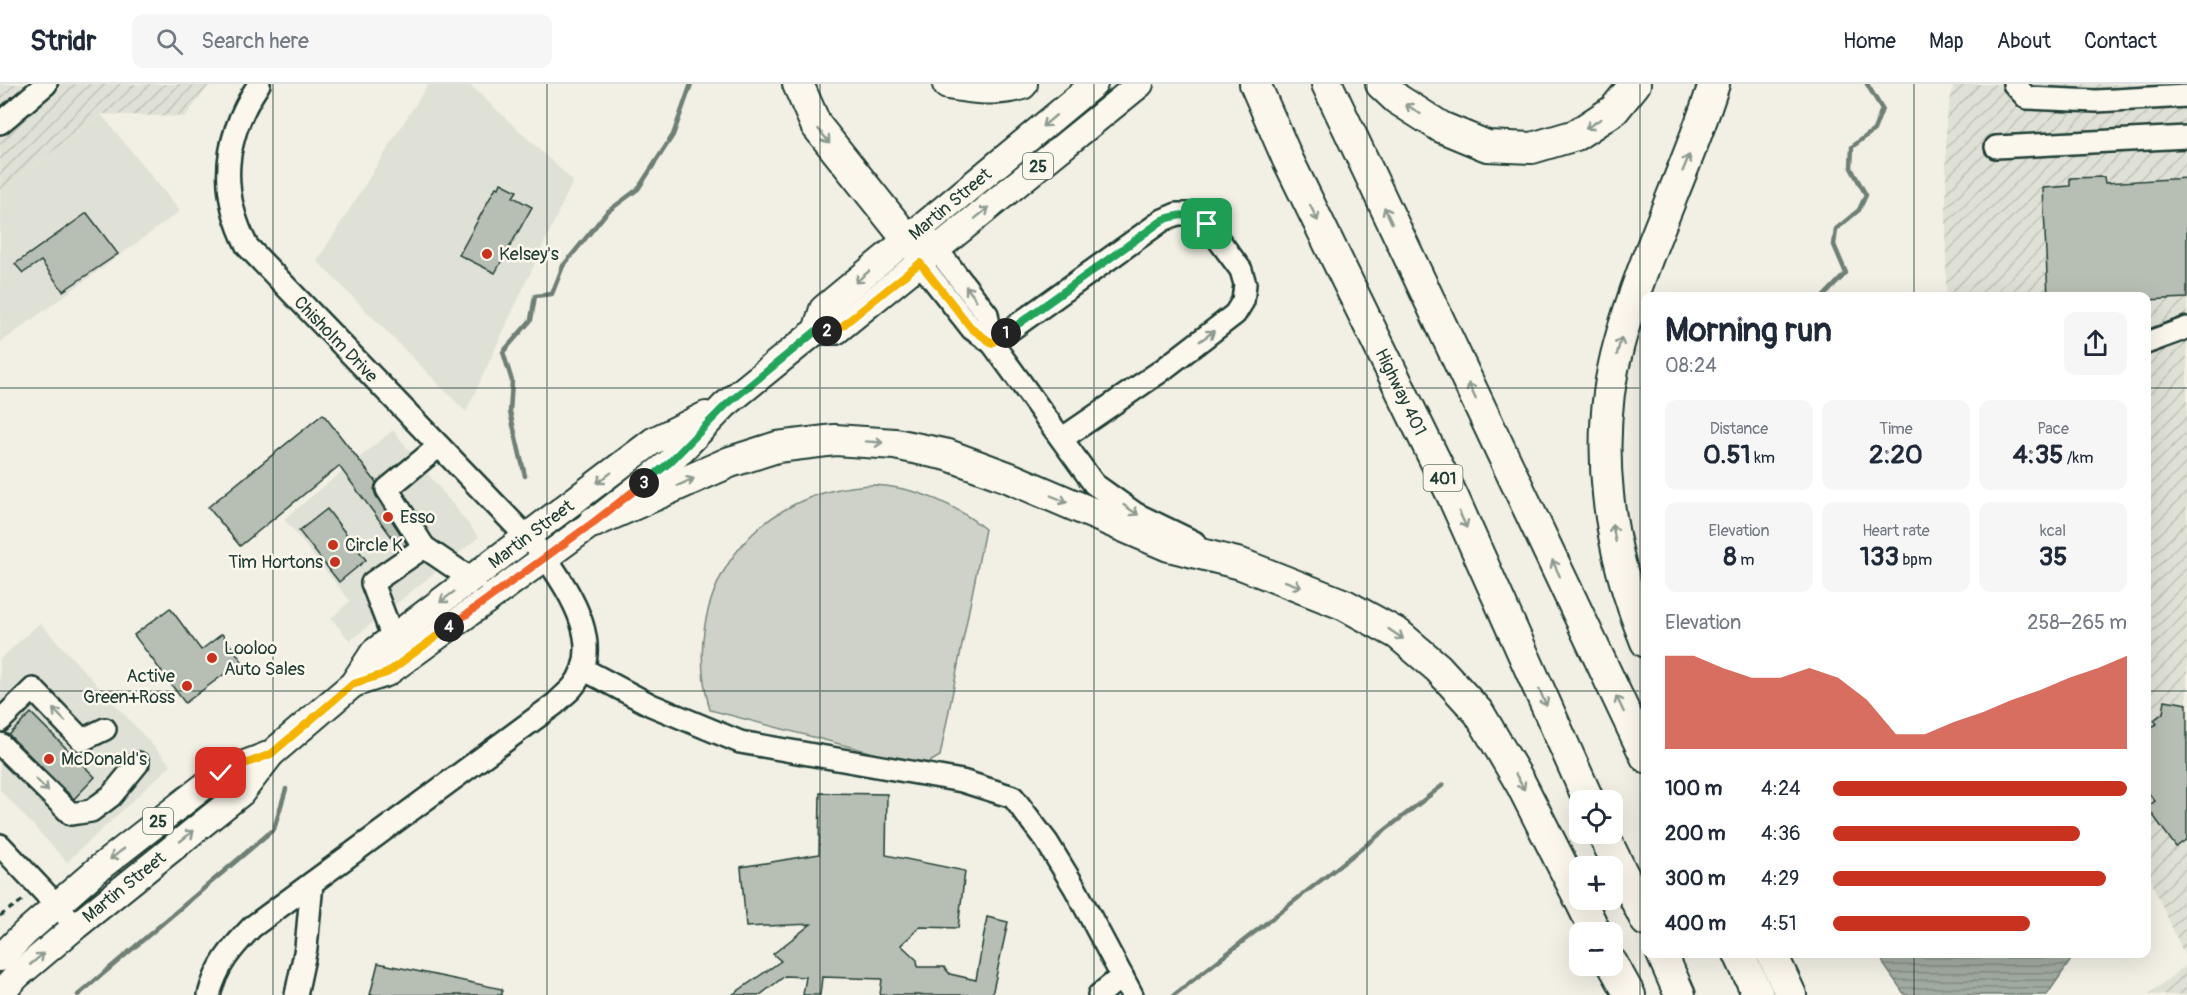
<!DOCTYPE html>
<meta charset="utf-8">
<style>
body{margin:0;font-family:Pangolin,sans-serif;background:#f6f6f7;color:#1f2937;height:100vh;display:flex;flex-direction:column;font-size:22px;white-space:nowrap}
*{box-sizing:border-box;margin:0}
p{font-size:20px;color:#747a83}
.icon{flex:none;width:33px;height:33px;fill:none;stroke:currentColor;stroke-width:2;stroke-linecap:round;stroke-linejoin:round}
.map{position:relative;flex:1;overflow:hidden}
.details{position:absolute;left:1641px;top:208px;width:510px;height:666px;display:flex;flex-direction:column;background:#fff;border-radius:12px;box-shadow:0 6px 24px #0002}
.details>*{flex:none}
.buttons{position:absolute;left:1569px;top:706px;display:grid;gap:12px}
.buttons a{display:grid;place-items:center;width:54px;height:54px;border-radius:12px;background:#fff;box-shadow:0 6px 24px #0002;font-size:30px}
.pin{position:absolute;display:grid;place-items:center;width:51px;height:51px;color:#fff;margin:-26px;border-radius:12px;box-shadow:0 3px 9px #0006}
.km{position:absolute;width:30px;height:30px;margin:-15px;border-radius:50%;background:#222;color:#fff;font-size:16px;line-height:30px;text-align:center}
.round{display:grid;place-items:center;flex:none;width:63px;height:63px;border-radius:12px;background:#f6f6f7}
.headline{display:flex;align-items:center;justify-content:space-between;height:102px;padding:0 24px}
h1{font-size:33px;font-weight:700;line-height:45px}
.figures{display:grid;grid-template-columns:repeat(3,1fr);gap:9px;height:102px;padding:6px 24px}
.figures div{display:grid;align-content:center;border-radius:12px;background:#f6f6f7;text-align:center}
.figures b{font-size:26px;font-weight:700}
.figures small{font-size:16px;font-weight:400}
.figures p{font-size:16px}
.chart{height:168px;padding:12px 24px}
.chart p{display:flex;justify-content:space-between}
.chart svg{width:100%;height:108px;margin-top:6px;fill:#c8321e;opacity:.7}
ul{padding:0 24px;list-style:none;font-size:20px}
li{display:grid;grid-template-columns:96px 72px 1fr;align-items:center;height:45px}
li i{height:15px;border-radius:8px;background:#c8321e}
header{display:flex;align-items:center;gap:36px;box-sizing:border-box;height:84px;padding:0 30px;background:#fff;border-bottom:2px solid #e0e1e3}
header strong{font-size:28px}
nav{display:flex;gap:33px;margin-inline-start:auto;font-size:21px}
.search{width:420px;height:54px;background:#f6f6f7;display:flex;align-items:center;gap:15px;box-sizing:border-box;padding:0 21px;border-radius:12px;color:#747a83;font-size:22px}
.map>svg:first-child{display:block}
.built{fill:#e0e1d6}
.industrial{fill:url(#industrial-furrows)}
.pitch{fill:#cfd2c8;stroke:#77887e;stroke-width:1.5}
.water{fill:url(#water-rules);stroke:#6e7f75;stroke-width:1.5}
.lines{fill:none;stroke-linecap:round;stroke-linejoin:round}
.stream{stroke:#6e7f75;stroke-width:4.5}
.building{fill:#b7beb3;stroke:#1f3d34;stroke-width:1.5}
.minor-casing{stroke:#1f3d34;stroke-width:26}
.major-casing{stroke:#1f3d34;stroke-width:30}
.highway-casing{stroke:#1f3d34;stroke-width:34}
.path{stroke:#1f3d34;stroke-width:3;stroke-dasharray:6 4.5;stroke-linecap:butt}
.minor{stroke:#fbf7ec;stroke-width:21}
.major{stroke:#fbf7ec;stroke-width:26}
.highway{stroke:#fbf7ec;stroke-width:30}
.oneway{stroke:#8d9a90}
.split-1-casing{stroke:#fff;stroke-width:12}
.split-2-casing{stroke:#fff;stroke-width:12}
.split-3-casing{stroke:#fff;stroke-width:12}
.split-4-casing{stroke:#fff;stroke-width:12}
.split-5-casing{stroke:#fff;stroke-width:12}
.split-1{stroke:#22a559;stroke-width:8}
.split-2{stroke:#f5b400;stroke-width:8}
.split-3{stroke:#22a559;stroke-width:8}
.split-4{stroke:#f0652b;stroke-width:8}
.split-5{stroke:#f5b400;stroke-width:8}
.grid{fill:none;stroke:#1f3d34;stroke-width:1.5;stroke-opacity:0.55}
.poi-dot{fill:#c8321e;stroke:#fbf7ec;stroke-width:2}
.labels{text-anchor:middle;stroke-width:5;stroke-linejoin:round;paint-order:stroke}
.shield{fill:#fbf7ec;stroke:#61756b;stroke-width:1.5}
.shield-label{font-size:16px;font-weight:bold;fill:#1f3d34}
.street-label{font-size:18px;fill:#1f3d34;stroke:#fbf7ec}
.poi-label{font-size:18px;fill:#1f3d34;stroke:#fbf7ec;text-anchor:start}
</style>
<header>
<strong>Stridr</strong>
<div class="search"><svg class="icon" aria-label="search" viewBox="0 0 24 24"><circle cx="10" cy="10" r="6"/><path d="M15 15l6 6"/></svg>Search here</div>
<nav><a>Home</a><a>Map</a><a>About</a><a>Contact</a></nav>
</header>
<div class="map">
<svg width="2187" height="911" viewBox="0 0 2187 911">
<defs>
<pattern id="industrial-furrows" width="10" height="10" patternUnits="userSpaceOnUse" patternTransform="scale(1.5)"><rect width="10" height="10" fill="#e0e1d6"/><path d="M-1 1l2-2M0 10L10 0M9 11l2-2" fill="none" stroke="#c0c2b8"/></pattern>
<pattern id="water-rules" width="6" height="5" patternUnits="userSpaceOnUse" patternTransform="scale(1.5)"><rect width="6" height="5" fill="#a2aba1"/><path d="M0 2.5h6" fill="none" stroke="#838c84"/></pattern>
</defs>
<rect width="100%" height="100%" fill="#f2f0e5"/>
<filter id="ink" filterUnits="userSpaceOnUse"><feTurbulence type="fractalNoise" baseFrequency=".0167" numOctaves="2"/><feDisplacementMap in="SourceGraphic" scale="12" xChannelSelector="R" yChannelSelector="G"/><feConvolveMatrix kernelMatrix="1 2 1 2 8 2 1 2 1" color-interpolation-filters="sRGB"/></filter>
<g filter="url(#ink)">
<g class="built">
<polygon points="428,0 469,0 573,97 466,328 317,177"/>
<polygon points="101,30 180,127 0,259 0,108"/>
<polygon points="393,346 479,453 350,557 331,534 350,517 284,435"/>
<polygon points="40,539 171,681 67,778 0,706 0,575"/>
</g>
<g class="industrial">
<polygon points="0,0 210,0 185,33 101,30 0,108"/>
<polygon points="1954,0 2187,0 2187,877 2147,788 2146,213 1946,213 1946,34"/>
<polygon points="2187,880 2187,911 2148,911"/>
</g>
<path class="pitch" d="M875 401C917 404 952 418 985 445L940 672 923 682 710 626C677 509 753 404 875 401Z"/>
<polygon class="water" points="1880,870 2075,870 2047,911 1905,911 1884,881"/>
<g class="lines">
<g class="stream">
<polyline points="1823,213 1846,189 1834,161 1836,145 1859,126 1866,111 1851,84 1852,63 1874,46 1882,25 1867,0"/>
<polyline points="525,392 510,328 512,297 503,268 531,236 535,212 552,210 563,182 607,128 638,105 673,51 691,0"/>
<polyline points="78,911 274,745 286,705"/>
<polyline points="1174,911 1443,701"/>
</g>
</g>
<g class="building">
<polygon points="2104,93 2105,99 2187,94 2187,214 2146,216 2146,213 2048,213 2043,104 2070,102 2070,94"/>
<polygon points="501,99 517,107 513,113 532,123 495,189 459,171 496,103 499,104"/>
<polygon points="87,129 118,170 63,207 41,177 23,189 15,180"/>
<polygon points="323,330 376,398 374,406 376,412 407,460 400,464 339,382 240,462 208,423"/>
<polygon points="327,425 366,476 339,498 299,447"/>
<polygon points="170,524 201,566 222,550 242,577 185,619 134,551"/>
<polygon points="2165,616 2187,620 2187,755 2176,763 2147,723 2155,717 2146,706 2146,646 2157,640 2154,636 2163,629"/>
<polygon points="31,629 95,693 74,715 9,651"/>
<polygon points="820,709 887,710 886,771 965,787 958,844 920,843 901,861 917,876 918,883 944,883 950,890 976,896 987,833 1008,838 992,911 880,911 882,895 822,893 820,911 803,911 806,893 785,892 760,911 732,911 781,877 773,870 811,840 746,843 741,783 819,770"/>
<polygon points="378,879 502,905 502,911 370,911"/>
</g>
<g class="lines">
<g class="minor-casing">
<g id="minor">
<polyline points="2014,0 2027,14 2096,17 2187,12"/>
<polyline points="0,39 46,0"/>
<polyline points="1996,63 2187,53"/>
<polyline points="928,154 987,230 992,259"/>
<polyline points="913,166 920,179 972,245 992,259 1094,400 1136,430 1194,458"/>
<polyline points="992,259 1163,136 1177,130 1188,130 1207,140 1241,186 1245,200 1243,217 1235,230 1161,287 1063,354"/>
<polyline points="2146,259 2187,244"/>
<polyline points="424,463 471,495"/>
<polyline points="393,554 372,499 424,463 387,405 439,362"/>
<polyline points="583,585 651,621 740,658 962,697 1013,713 1047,758 1075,804 1132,911"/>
<polyline points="0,637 33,605 82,656 105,645"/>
<polyline points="0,660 71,730 91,727 111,712 138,679"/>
<polyline points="0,761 76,842"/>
<path d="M209 911C217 881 231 865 252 843L555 620C561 614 567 609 572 604 607 562 569 508 545 472L247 162C218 105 224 52 259 0"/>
<polyline points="296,911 306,864 312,799"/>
<polyline points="1099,911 1122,892"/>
</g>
</g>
<g class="major-casing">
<g id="major">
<polyline points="816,247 836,247 1140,0"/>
<polyline points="353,600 387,589 594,438 669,379 725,321 816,247 823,225 1094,0"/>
<polyline points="0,874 25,849 98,785 221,689 271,670"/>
<polyline points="0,910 18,891 76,842 241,709 271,670 353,600 374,568 653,357 706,331"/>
</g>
</g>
<g class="highway-casing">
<g id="highway">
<polyline points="798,0 816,41 907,155"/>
<path d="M948 0C971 4 999 8 1022 0"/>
<polyline points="1255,0 1288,76 1453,413 1589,717"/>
<polyline points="1327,0 1646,673"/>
<polyline points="1381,0 1397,15 1441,43 1487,62 1532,64 1576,51 1614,26 1635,0"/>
<polyline points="594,438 730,378 777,363 835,356 895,360 948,371 1010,394 1169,462 1241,480 1345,521 1398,550 1438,584 1479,629 1521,700 1580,816"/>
<path d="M1646 558C1608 466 1592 358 1619 260 1643 171 1686 88 1714 0"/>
<polyline points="1603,750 1646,837"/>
<polyline points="1580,816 1596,849"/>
<polyline points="1662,870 1680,911"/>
<polyline points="1739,870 1758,911"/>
<polyline points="1772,870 1791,911"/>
<polyline points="1612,879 1630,911"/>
</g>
</g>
<polyline class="path" points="0,832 26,814"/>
<use href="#minor" class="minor"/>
<use href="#major" class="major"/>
<use href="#highway" class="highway"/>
</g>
<defs><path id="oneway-shaft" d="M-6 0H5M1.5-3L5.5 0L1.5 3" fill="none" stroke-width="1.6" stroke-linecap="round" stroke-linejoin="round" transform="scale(1.5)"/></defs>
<g class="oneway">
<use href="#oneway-shaft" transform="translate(1413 25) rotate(-147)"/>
<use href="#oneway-shaft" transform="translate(1049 37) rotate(140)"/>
<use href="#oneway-shaft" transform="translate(1593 40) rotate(147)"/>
<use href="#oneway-shaft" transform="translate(824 52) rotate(51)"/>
<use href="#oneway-shaft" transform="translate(1686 79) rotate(-68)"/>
<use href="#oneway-shaft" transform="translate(982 129) rotate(-39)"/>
<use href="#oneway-shaft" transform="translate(1314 129) rotate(64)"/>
<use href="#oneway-shaft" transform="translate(1388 131) rotate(-115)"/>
<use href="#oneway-shaft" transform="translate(862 193) rotate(140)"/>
<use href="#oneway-shaft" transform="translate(971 209) rotate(-127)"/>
<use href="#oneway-shaft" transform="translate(1207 252) rotate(-35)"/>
<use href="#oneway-shaft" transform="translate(1619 262) rotate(-76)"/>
<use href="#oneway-shaft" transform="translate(1472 307) rotate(-115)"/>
<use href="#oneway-shaft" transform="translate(874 358) rotate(4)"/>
<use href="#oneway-shaft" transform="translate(604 394) rotate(143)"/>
<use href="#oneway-shaft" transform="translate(686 398) rotate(-24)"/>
<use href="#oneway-shaft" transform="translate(1059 415) rotate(23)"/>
<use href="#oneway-shaft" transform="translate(1131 426) rotate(34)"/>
<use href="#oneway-shaft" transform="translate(1463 436) rotate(66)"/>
<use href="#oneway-shaft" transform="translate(1614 449) rotate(-101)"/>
<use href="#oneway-shaft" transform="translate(1556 484) rotate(-115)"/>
<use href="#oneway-shaft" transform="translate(1293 500) rotate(21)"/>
<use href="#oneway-shaft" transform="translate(447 513) rotate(143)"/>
<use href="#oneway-shaft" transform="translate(1396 550) rotate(34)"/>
<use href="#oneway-shaft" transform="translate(1543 614) rotate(66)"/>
<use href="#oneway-shaft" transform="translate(1620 620) rotate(-115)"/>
<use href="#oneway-shaft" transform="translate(59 631) rotate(-134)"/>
<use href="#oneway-shaft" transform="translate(1520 698) rotate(61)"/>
<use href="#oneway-shaft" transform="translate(42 701) rotate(44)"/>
<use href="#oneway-shaft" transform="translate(187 752) rotate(-38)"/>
<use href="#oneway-shaft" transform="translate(117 770) rotate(142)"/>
<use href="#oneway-shaft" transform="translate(37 875) rotate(-40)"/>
</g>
</g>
<g class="lines" filter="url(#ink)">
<g class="split-1-casing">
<path id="split-1" d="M1006 249 1163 136C1181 129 1191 129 1207 140"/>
</g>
<g class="split-2-casing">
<polyline id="split-2" points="827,247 836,247 920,179 972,245 992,259 1006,249"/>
</g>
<g class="split-3-casing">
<polyline id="split-3" points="644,399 669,379 726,321 816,247 827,247"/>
</g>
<g class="split-4-casing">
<polyline id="split-4" points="449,543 594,438 644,399"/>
</g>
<g class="split-5-casing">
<polyline id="split-5" points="221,689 271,670 353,600 387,589 449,543"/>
</g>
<use href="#split-1" class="split-1"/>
<use href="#split-2" class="split-2"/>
<use href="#split-3" class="split-3"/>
<use href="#split-4" class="split-4"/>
<use href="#split-5" class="split-5"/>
</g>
<path class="grid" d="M273 0V911M547 0V911M820 0V911M1094 0V911M1367 0V911M1640 0V911M1914 0V213M0 304H1646M2146 304H2187M0 607H1646M2146 607H2187M1914 870V911"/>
<g class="poi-dot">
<circle cx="487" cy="170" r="6"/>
<circle cx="388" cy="433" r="6"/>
<circle cx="333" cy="461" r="6"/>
<circle cx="335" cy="478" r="6"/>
<circle cx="212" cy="574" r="6"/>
<circle cx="187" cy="602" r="6"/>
<circle cx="49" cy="675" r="6"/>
</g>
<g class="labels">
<g class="shield">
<rect x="1023" y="69" width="30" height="26" rx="4.5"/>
<rect x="1423.5" y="381" width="39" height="26" rx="4.5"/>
<rect x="143" y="724" width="30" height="26" rx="4.5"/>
</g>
<g class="shield-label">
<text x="1038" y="88">25</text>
<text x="1443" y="400">401</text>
<text x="158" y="743">25</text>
</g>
<g class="street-label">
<text transform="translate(950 120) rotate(-40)" y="6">Martin Street</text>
<text transform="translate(336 255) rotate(46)" y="6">Chisholm Drive</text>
<text transform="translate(1401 308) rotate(64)" y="6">Highway 401</text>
<text transform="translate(531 450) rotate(-37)" y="6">Martin Street</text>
<text transform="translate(124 803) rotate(-39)" y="6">Martin Street</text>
</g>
<g class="poi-label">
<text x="499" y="176">Kelsey's</text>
<text x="400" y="439">Esso</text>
<text x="345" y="467">Circle K</text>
<text x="323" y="484" text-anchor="end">Tim Hortons</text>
<text x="224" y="570">Looloo<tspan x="224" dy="21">Auto Sales</tspan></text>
<text x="175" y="598" text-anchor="end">Active<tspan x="175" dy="21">Green+Ross</tspan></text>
<text x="61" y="681">McDonald's</text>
</g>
</g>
</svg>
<div class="buttons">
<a><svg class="icon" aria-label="locate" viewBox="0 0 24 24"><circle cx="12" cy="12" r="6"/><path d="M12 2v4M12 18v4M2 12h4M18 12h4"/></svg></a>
<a>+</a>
<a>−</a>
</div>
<div class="pin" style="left:1207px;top:140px;background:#1e9e55"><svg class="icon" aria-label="arrive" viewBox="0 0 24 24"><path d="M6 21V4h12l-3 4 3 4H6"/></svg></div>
<div class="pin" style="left:221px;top:689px;background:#d93025"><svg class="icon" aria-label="check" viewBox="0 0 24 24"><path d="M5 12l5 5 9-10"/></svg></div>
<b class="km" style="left:1006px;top:249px">1</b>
<b class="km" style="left:827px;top:247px">2</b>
<b class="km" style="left:644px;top:399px">3</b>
<b class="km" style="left:449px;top:543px">4</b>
<section class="details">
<div class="headline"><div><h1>Morning run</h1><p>08:24</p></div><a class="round"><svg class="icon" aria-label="share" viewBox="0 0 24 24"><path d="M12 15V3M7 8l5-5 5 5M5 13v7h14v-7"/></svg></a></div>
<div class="figures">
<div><p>Distance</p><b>0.51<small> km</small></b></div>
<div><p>Time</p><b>2:20</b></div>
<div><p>Pace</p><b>4:35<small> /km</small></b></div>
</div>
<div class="figures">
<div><p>Elevation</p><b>8<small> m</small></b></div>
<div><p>Heart rate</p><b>133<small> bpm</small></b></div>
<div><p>kcal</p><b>35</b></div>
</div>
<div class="chart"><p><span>Elevation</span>258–265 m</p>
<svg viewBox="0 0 160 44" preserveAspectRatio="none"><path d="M0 44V6L10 6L20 11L30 15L40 15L50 11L60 15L70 24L80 38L90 38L100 33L110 29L120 24L130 20L140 15L150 11L160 6V44z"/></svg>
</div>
<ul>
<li><b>100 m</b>4:24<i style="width:100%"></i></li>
<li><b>200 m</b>4:36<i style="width:84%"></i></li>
<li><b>300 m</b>4:29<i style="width:93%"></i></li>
<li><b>400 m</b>4:51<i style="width:67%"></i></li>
</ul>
</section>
</div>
